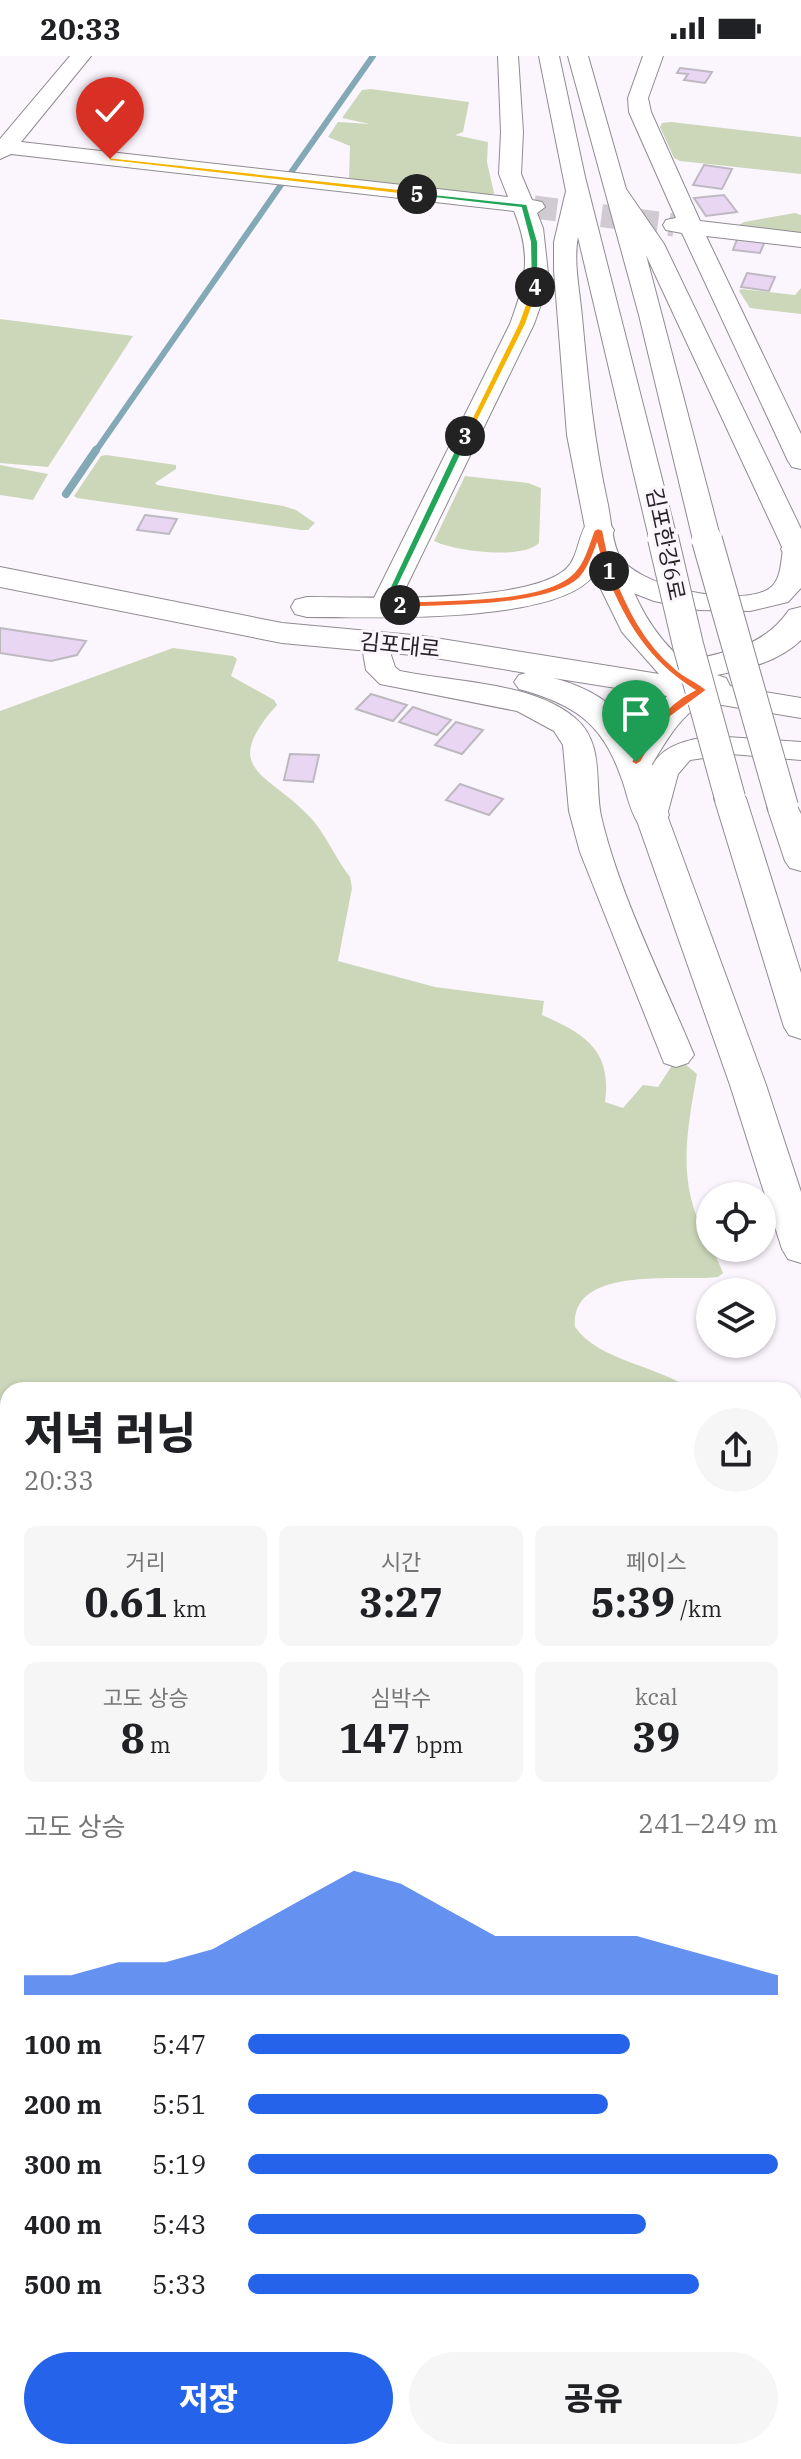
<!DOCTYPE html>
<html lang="ko">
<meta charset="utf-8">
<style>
body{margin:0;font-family:"IBM Plex Serif","Noto Sans KR",serif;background:#f6f6f6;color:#202124;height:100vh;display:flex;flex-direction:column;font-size:30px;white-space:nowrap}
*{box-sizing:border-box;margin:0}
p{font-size:26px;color:#757577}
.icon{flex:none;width:44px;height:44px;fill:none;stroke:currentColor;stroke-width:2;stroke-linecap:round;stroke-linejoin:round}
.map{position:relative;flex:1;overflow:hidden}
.details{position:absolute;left:0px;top:1326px;width:802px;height:1078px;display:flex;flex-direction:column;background:#fff;border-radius:24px 24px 0 0;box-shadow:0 2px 6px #0004}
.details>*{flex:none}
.fabs{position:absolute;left:696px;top:1126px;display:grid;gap:16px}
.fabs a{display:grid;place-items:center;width:80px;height:80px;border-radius:50%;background:#fff;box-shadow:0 2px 6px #0004;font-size:40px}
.pin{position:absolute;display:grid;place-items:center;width:68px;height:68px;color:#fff;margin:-82px -34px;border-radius:50% 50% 50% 0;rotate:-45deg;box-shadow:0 0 8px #0007}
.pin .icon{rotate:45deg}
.km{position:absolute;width:40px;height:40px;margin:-20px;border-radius:50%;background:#222;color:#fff;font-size:22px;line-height:40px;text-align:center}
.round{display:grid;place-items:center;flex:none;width:84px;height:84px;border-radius:42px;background:#f6f6f6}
.summary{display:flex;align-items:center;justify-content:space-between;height:136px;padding:0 24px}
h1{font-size:44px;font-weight:800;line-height:60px}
.figures{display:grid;grid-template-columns:repeat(3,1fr);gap:12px;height:136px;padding:8px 24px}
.figures div{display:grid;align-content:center;border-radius:12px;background:#f6f6f6;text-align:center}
.figures b{font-size:40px;font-weight:800}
.figures small{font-size:22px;font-weight:400}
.figures p{font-size:22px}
.chart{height:224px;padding:16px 24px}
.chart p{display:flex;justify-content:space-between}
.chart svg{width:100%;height:144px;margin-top:8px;fill:#2563eb;opacity:.7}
.action{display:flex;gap:16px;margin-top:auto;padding:16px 24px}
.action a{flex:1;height:92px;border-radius:48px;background:#2563eb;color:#fff;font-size:32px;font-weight:800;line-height:92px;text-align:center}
.action a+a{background:#f6f6f6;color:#202124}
ul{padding:0 24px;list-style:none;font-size:26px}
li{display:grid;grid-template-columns:128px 96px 1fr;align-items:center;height:60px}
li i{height:20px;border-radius:10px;background:#2563eb}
.status{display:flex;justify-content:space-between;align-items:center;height:56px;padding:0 40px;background:#fff;direction:ltr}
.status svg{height:22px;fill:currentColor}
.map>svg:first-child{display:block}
.green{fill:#ccd7ba}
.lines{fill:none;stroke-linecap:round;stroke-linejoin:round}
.stream-far1{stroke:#84a9b6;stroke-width:6}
.stream{stroke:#84a9b6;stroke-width:8}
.building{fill:#e9d6f3;stroke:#beb9c0;stroke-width:2}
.minor-tunnel{stroke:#d0cbd2;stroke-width:23;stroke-dasharray:23 11;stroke-linecap:butt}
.minor-casing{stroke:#908b92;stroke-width:2}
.major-casing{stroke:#908b92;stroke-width:2}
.minor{fill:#fff;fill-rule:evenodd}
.major{fill:#fff;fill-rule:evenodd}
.minor-bridge-casing{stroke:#908b92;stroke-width:32;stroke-linecap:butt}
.minor-bridge{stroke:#fff;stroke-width:30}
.split-1{fill:#f0652b;stroke:#fff;stroke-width:2}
.split-2{fill:#f0652b;stroke:#fff;stroke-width:2}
.split-3{fill:#22a559;stroke:#fff;stroke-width:2}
.split-4{fill:#f5b400;stroke:#fff;stroke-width:2}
.split-5{fill:#22a559;stroke:#fff;stroke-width:2}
.split-6{fill:#f5b400;stroke:#fff;stroke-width:2}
.labels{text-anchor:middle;stroke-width:6;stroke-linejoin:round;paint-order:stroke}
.far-street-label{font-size:22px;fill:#252325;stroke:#fbf5fd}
</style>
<div class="status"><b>20:33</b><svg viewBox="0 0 49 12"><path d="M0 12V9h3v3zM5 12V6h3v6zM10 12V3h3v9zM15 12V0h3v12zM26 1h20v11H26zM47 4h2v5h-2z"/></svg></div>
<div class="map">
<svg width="801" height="2403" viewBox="0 0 801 2403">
<rect width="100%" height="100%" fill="#fbf5fd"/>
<g class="green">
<polygon points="371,33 469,46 463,76 455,79 488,86 487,106 494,137 491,140 349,123 350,90 328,81 338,66 370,68 342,62 362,34"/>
<polygon points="671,66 801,81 801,118 680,105 674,102 660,71 662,67"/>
<polygon points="795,157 801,159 801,181 734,172 744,166"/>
<polygon points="801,232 801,258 750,252 739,235 741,233 795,239"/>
<polygon points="0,263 133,280 48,411 0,407"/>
<polygon points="106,399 176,409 176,413 155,427 157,429 283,450 296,454 315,467 308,474 301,474 77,442 74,440 101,400"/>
<polygon points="0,409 48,418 33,444 0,439"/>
<path d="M465 420 528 427 541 432 539 487C522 504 454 495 434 485Z"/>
<path d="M173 592 233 600 237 603 231 620 274 644 277 649C219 714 267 716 308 759 325 776 335 802 350 821L352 832 338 905 435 931 544 945 542 959C585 978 612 994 605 1046L623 1052 643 1029 658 1031 673 1008H685L697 1018C690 1058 681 1101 691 1142 697 1170 713 1191 723 1217L718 1221C680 1226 570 1208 575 1271 599 1305 657 1309 692 1334H8V1486L0 1484V655Z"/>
</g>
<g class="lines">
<g class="stream-far1">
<polyline points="290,118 373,0"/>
<polyline points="95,396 283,126"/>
</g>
<polyline class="stream" points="66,438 96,394"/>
</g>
<g class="building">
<polygon points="680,12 712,16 705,27 684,24 688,18 677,17"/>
<polygon points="704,109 732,113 722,133 693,129"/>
<polygon points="724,139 737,156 706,160 694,142"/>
<polygon points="738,181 765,185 760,197 733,194"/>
<polygon points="747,217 775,221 769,235 741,231"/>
<polygon points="145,459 177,463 169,478 137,474"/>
<polygon points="0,572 86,585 77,599 51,605 0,597"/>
<polygon points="371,638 407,649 393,665 356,653"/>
<polygon points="413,651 451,664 437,679 399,666"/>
<polygon points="456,666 483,674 462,698 435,689"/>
<polygon points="290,698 319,699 313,726 284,724"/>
<polygon points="460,728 503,743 489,759 446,744"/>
<polygon points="0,1675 8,1677 8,1712 2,1725"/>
<polygon points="0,1853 8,1854 8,1918 0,1916"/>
<polygon points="0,1962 8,1964 7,2022 0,2020"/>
<polygon points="0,2088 8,2091 8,2276 0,2291"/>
<polygon points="794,2187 801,2189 801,2279 794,2277"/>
<polygon points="141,2396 324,2396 339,2403 156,2403"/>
</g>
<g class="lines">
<polyline class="minor-tunnel" points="534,151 674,169"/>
<g class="minor-casing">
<g id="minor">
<path d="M70 0H91L21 86 508 141 499 118 501 76 498 0H518L523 76 521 118 532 144 542 146 545 151 537 157 543 172 549 226 534 268 394 556 384 559 374 556 370 550 510 268C526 225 532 200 514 155L11 98 0 103V83Z"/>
<path d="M539 0H559L585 121 677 482 673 488 663 490 653 488 649 482 578 181C573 206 580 236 582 261 588 325 594 386 608 449 611 464 612 483 618 497 632 531 742 553 770 532 781 524 781 506 783 493L646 199 721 484 717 490 707 492 697 490 693 484 639 259 568 0H588L626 133 664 188 801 473V532L788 546 750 555 699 554 654 545 623 533 591 502 567 379 554 214V186L566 135Z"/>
<polygon points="643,0 663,0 648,42 651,56 700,165 801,177 801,191 706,180 801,378 801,413 792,411 788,405 682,177 666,174 663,169 666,164 676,162 629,56 628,42"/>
<path d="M378 587 388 590 395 611 400 615C452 626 533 626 575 662 605 687 594 727 601 760 619 838 663 924 694 999L688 1007 676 1011 664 1007 580 796 569 755 563 689 554 675 517 655 380 628 366 614 363 596 368 590Z"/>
<path d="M712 680 801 686V704L731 698 690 704 678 718 667 759 766 1029 801 1136V1207L788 1203 782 1193 730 1029 635 759C651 705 652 689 712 680Z"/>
<polygon points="730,732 741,735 746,742 801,917 801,983 789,979 784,971 714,742 719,735"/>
<polygon points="783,741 794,744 801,758 801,815 790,812 785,805 767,751 772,744"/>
<polygon points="794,1456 801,1458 801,1514 794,1511"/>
<polygon points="11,2396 67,2396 64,2403 8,2403"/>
</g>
</g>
<g class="major-casing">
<g id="major">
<path d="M598 465 609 467 614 474 608 493 616 495 621 502C634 542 651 578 685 606 726 595 763 592 789 554L801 551V584C778 606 747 613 717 619L726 622 730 630 801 642V662L704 646C679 661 667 684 652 708L669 759 664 767 651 770 638 767C629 753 627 736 621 721 602 666 573 648 519 633L514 626 519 619 526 617 423 600 282 587 0 531V511L282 567 423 580 659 618 622 576 594 519C557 569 368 561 307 561L295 558 291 551 295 544 307 541C362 541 529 549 567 512 578 501 578 480 587 467ZM553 622 667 640 636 677C615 647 588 631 553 622Z"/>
<polygon points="797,483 801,484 801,512 790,509 781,493 786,486"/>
</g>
</g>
<use href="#minor" class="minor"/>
<use href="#major" class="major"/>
<g class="minor-bridge-casing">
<g id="minor-bridge">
<polyline points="663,482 688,589 730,742"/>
<polyline points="707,484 783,751"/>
</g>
</g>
<use href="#minor-bridge" class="minor-bridge"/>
</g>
<path class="split-1" d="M609 512 613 515C628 552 644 586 675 612 684 621 697 625 707 634L665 665 641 706 636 709 631 706C648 675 662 650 694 634 647 605 624 565 604 515Z"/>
<path class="split-2" d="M598 472 603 474 612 517 604 515 597 489C593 500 588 513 580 522 548 552 445 549 400 552L395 549 400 546C444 543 539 547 571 519 584 508 588 489 594 474Z"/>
<polygon class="split-3" points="462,378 470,380 390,547 405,549 380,552"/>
<polygon class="split-4" points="532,230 539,231 526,268 470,380 462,382 518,268"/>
<polygon class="split-5" points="414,136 527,148 538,186 538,233 531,231 530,186 521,152 417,140"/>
<polygon class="split-6" points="107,101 417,135 420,138 417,140 110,105"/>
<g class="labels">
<g class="far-street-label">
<text transform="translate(666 488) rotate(78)" y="8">김포한강6로</text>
<text transform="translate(400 589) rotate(6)" y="8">김포대로</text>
</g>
</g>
</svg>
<div class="fabs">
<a><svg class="icon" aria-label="locate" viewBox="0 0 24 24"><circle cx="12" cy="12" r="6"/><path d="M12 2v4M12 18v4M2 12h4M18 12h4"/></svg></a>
<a><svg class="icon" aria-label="layers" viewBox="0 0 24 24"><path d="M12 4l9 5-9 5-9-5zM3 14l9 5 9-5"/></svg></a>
</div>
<div class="pin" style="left:636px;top:706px;background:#1e9e55"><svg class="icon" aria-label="arrive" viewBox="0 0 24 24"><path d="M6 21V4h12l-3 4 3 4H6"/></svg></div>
<div class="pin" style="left:110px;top:103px;background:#d93025"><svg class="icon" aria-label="check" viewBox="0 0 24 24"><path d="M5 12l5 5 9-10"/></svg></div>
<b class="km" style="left:609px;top:515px">1</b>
<b class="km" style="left:400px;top:549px">2</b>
<b class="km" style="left:465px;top:380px">3</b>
<b class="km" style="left:535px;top:231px">4</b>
<b class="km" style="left:417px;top:138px">5</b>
<section class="details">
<div class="summary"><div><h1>저녁 러닝</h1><p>20:33</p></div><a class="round"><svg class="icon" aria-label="share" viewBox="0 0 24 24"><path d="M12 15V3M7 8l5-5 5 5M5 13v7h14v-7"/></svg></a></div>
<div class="figures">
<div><p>거리</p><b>0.61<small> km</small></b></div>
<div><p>시간</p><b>3:27</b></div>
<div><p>페이스</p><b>5:39<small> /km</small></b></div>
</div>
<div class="figures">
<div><p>고도 상승</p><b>8<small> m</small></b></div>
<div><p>심박수</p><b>147<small> bpm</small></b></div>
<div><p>kcal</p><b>39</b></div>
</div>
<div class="chart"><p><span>고도 상승</span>241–249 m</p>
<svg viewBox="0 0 160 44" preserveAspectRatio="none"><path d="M0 44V38L10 38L20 34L30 34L40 30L50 22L60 14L70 6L80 10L90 18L100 26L110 26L120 26L130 26L140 30L150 34L160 38V44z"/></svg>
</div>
<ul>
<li><b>100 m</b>5:47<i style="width:72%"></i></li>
<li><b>200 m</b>5:51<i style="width:68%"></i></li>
<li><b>300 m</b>5:19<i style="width:100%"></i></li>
<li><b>400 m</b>5:43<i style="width:75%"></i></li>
<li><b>500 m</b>5:33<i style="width:85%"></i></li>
</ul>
<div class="action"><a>저장</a><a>공유</a></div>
</section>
</div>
